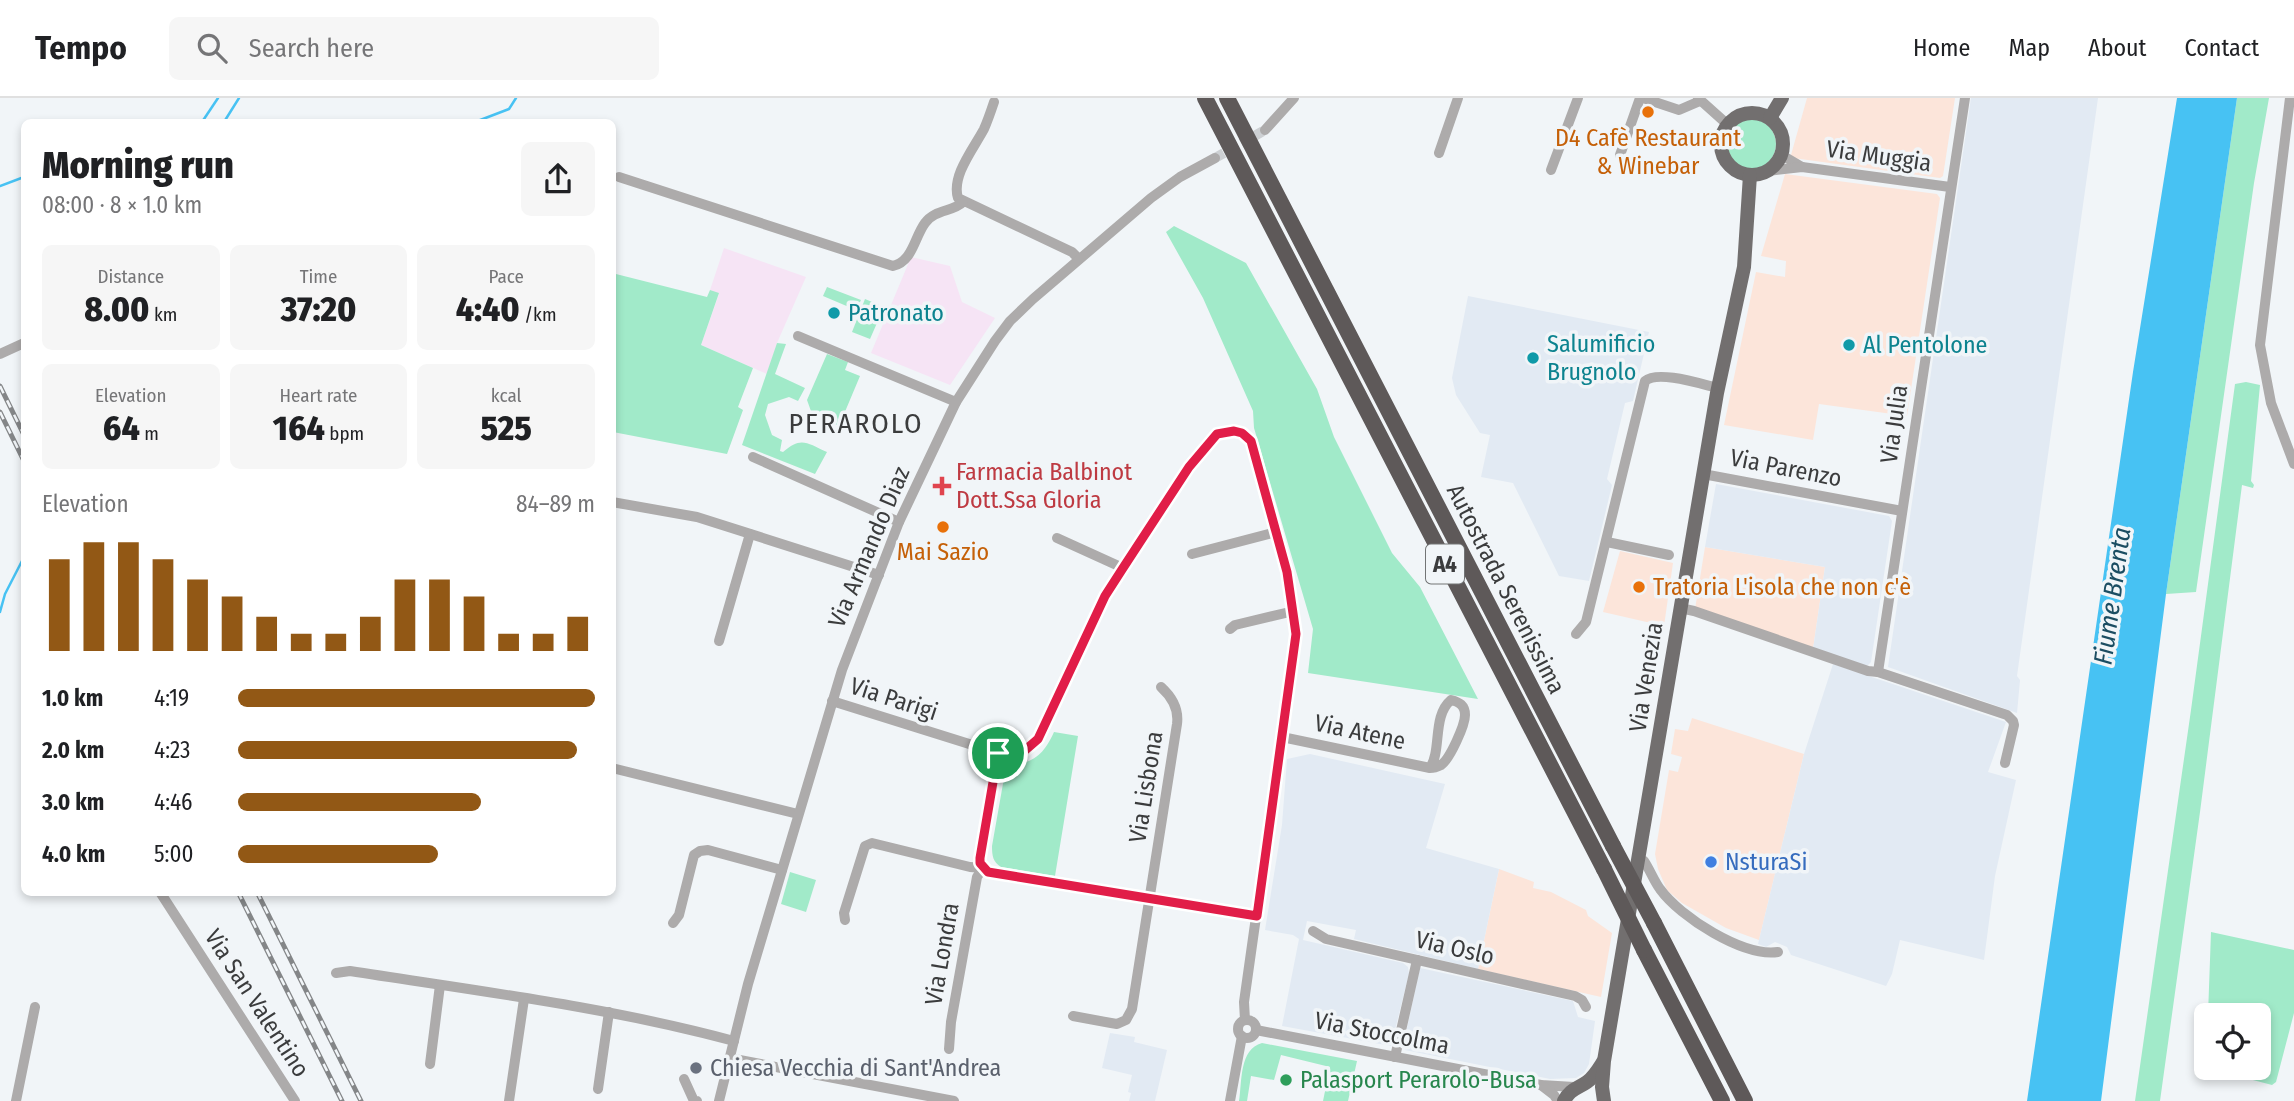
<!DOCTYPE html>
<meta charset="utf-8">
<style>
body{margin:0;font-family:"Fira Sans Condensed",sans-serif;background:#f6f6f6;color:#202124;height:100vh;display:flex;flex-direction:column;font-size:26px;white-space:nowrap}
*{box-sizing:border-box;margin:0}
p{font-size:23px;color:#757577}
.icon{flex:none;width:38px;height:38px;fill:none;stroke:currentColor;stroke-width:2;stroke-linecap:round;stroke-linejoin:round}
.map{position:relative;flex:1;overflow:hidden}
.sheet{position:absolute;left:21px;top:21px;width:595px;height:777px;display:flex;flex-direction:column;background:#fff;border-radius:10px;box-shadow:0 4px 10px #0003}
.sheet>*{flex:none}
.buttons{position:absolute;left:2194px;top:905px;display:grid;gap:14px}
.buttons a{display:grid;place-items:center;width:77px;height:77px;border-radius:10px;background:#fff;box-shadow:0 4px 10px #0003;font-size:35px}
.pin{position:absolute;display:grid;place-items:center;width:60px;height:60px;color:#fff;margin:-30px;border:4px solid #fff;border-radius:50%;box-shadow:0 2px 7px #0007}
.round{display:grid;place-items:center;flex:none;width:74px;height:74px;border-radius:10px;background:#f6f6f6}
.headline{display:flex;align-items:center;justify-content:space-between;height:119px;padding:0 21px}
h1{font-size:38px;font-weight:800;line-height:52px}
.figures{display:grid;grid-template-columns:repeat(3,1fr);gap:10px;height:119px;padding:7px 21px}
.figures div{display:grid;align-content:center;border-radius:10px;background:#f6f6f6;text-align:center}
.figures b{font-size:35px;font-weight:800}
.figures small{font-size:19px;font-weight:400}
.figures p{font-size:19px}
.chart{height:196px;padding:14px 21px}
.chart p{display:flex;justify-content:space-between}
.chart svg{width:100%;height:126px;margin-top:7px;stroke:#925815;stroke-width:6}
ul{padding:0 21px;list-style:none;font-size:23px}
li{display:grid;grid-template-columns:112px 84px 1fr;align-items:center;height:52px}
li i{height:18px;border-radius:9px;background:#925815}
header{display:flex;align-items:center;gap:42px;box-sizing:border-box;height:98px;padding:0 35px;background:#fff;border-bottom:2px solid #e0e0e0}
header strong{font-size:33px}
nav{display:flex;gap:38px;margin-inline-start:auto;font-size:24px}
.search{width:490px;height:63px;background:#f6f6f6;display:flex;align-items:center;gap:18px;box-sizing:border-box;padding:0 24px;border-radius:10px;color:#757577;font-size:26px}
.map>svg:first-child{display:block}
.commercial{fill:#fce5da}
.built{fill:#e2eaf3}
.education{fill:#f6e4f5}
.green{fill:#a1eac9}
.water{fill:#47c2f3}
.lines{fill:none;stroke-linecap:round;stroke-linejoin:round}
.stream{stroke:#47c2f3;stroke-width:2.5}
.minor-tunnel{stroke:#cdd0d3;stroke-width:10;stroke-dasharray:10 5;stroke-linecap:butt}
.minor{stroke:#adabab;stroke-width:10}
.major{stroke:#726f6f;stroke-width:14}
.highway{stroke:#5e5959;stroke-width:16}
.rail-casing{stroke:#848688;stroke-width:5}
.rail{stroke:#f1f5f8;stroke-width:2.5;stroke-dasharray:8;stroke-linecap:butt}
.highway-bridge{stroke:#5e5959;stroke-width:16}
.route-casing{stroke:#fff;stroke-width:14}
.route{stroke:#e11d48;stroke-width:9}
.food-dot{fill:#e8710a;stroke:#f1f5f8;stroke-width:2.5}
.culture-dot{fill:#0f9aa8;stroke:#f1f5f8;stroke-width:2.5}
.health-dot{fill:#e0444e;stroke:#f1f5f8;stroke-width:2.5}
.shop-dot{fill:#3f7fe0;stroke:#f1f5f8;stroke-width:2.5}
.worship-dot{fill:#6b7280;stroke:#f1f5f8;stroke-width:2.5}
.leisure-dot{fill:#2e9e5b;stroke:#f1f5f8;stroke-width:2.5}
.labels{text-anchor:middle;stroke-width:7;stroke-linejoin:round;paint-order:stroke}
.shield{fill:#f1f5f8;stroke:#727475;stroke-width:2}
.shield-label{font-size:23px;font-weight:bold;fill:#3b3c3d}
.food-label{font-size:24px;fill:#c56008;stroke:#f1f5f8}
.street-label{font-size:24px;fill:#3b3c3d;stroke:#f1f5f8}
.culture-label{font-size:24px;fill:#0d838f;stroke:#f1f5f8;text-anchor:start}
.health-label{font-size:24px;fill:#be3a42;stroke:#f1f5f8;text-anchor:start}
.shop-label{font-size:24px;fill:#366cbe;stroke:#f1f5f8;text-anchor:start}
.worship-label{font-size:24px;fill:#5b616d;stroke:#f1f5f8;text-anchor:start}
.leisure-label{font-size:24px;fill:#27864d;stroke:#f1f5f8;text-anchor:start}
.water-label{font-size:26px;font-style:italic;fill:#1b4d62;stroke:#f1f5f8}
.quarter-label{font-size:28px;letter-spacing:2px;fill:#3b3c3d;stroke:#f1f5f8}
</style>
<header>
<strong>Tempo</strong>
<div class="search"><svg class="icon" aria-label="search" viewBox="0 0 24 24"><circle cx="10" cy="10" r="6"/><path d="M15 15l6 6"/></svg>Search here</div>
<nav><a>Home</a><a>Map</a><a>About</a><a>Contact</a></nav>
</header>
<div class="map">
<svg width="2294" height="1003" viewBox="0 0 2294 1003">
<rect width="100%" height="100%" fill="#f1f5f8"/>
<g class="commercial">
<polygon points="1807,0 1955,0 1943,78 1940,80 1793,60 1791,57"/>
<polygon points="1785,76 1937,96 1940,100 1907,318 1819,306 1813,342 1724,327 1756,174 1785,179 1786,163 1761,158"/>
<polygon points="1705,449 1825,469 1813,551 1695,511"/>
<polygon points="1620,453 1673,465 1664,528 1603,514"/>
<polygon points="1692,620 1804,656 1759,842 1726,830 1682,805 1667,792 1658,771 1655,756 1669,672 1678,674 1682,659 1671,656 1675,631 1688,633"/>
<polygon points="1499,771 1534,784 1533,790 1551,794 1586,812 1588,818 1612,835 1601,899 1478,871"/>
</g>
<g class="built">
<polygon points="1971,0 2098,0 2017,578 2020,582 2017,615 1888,569"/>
<polygon points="1468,198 1649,234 1633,303 1625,305 1607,381 1612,387 1589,483 1559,478 1513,385 1481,379 1490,337 1480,335 1456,297 1452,280"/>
<polygon points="1716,386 1889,418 1892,423 1871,564 1868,567 1862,568 1813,551 1825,469 1705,449"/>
<polygon points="1833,566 2006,624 1988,674 2016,682 1995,778 1984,862 1900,842 1892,876 1886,888 1791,857 1787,849 1775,844 1766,849 1758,846 1804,656"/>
<polygon points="1310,656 1445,686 1426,750 1499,771 1478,871 1354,841 1356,832 1307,823 1303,842 1403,865 1408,869 1409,876 1391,948 1282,928 1299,841 1293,837 1265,832 1282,727 1287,661"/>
<polygon points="1420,870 1573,903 1578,919 1595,923 1589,966 1584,975 1576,980 1550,981 1405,952 1403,948"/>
<polygon points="1110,935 1135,939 1134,944 1167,952 1155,1003 1129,1003 1131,995 1128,994 1132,977 1102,970"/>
</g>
<g class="education">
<polygon points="724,150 806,179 777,245 767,276 701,247 719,196 710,192"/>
<polygon points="911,159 950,168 962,204 995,220 950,287 871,255"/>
</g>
<g class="green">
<polygon points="2237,0 2269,0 2254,85 2196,494 2166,496"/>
<circle cx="1751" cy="46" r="25"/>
<polygon points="1174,128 1246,165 1317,291 1334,339 1392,455 1420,489 1478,601 1308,575 1313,531 1254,330 1253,313 1203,200 1166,134"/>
<polygon points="612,175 707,199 710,192 719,195 701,247 753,270 738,309 743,312 727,356 613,334"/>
<polygon points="827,189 861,202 856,212 823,198"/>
<polygon points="865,201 884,209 870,241 852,234"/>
<path d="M777 245 786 246 775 276 805 290 798 303 789 299 768 306 765 317 772 337 782 342 780 353 783 354C801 338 807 345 827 354L815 376 742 347Z"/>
<polygon points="827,256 848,264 845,272 860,278 839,328 812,316 807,302"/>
<polygon points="2246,284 2260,287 2251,383 2254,387 2253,390 2242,387 2200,714 2160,1003 2135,1003 2191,612 2235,286"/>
<path d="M1054 634 1078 638 1055 778 1001 769C993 764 992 758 992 748L1004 680 1012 669C1035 662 1043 658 1054 634Z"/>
<polygon points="790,774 816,782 806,814 781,806"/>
<polygon points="2211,834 2294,852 2294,915 2276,984 2272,987 2207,970 2259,970 2259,917 2208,917"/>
<path d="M1262 945 1357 963 1348 1003H1323L1330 969 1281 957 1274 982 1251 978 1247 1003H1239C1242 984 1239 951 1262 945Z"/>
</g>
<polygon class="water" points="2177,0 2237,0 2166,496 2101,1003 2027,1003 2133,274"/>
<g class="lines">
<g class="stream">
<polyline points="202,24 218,0"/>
<polyline points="224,24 239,0"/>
<polyline points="475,24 509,11 516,0"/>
<polyline points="0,88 24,79"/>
<polyline points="0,514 5,496 24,459"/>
</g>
<polyline class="minor-tunnel" points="1215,60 1265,32"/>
<g class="minor">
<polyline points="1643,0 1679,12 1700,3"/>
<polyline points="1698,0 1727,26"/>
<polyline points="2290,0 2260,247 2271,305 2294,366"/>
<path d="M994 4C991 13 988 22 984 31 974 50 951 78 958 100L1072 154 1079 161"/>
<polyline points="1265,32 1294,0"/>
<polyline points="1782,54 1785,59 1802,69"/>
<polyline points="1439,55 1458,0"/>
<polyline points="1620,57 1640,0"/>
<polyline points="1551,72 1578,0"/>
<polyline points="1768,73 1802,69 1950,89"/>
<path d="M619 79 893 168C913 163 914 140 925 125 935 111 953 114 963 104"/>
<polyline points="798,238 956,304"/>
<polyline points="0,256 24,245"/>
<polyline points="753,359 899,424"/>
<polyline points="1703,376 1902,413"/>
<polyline points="612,404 697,419 879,477"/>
<polyline points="1057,440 1123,470"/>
<polyline points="1607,444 1669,457"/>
<polyline points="1192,456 1276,434"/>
<polyline points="1680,510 1694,513 1868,573 1878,574 2007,617 2013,623 2014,627 2005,665"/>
<polyline points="1230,531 1235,527 1294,513"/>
<path d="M1576 536 1586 524 1645 283C1658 272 1701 286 1718 290"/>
<polyline points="719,543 750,436"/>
<polyline points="1878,574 1965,0"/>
<path d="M832 603 998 655C1018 657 1031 654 1041 636L1106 498 1187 371 1218 336 1238 333 1251 343 1287 474 1296 536 1244 904 1245 922"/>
<path d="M1282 639 1430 670C1434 670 1437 669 1441 667 1450 661 1465 627 1465 617 1465 607 1459 604 1451 602 1432 618 1442 652 1430 670"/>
<polyline points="612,670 798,716"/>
<path d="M1639 762 1644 763C1650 772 1654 783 1660 791 1680 819 1743 859 1778 854"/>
<polyline points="160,794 295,1003"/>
<polyline points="845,822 844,815 865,748 872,745 970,769 983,770 994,776 1257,818"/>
<polyline points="673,825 679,817 694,757 700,753 708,752 782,772"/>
<polyline points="1313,833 1326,841 1575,898 1582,902 1586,909"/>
<path d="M336 875 350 873C478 893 608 909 734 943"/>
<path d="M1073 918 1111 925 1117 926 1126 922 1132 911 1177 626C1179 611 1172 599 1161 589"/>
<circle cx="1247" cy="931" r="9"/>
<polyline points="1256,932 1541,987 1574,989"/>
<polyline points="949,951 951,924 977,779 983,770 980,760 998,655"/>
<polyline points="1395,959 1417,862"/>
<polyline points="729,960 954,1003"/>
<polyline points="430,966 440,887"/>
<polyline points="684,981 694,1003 697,1003"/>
<polyline points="1541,987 1554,997 1558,1003"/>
<polyline points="598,991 609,914"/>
<polyline points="16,1003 35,909"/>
<polyline points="509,1003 524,901"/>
<polyline points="719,1003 748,886 842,572 899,424 956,304 995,243 1010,223 1033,201 1151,100 1180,79 1215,60"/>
<polyline points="1230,1003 1242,938"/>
</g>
<g class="major">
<circle cx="1752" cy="46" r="31"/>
<polyline points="1770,20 1782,0"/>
<path d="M1564 1003C1570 991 1577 991 1587 984 1594 979 1598 972 1603 964"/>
<polyline points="1604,1003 1602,989 1604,963 1717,295 1744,169 1750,77"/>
</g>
<g class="highway">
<polyline points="1205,0 1604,771"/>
<polyline points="1227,0 1613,748"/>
<polyline points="1654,825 1745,1003"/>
<polyline points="1644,852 1722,1003"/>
</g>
<g class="rail-casing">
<g id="rail">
<polyline points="0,288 24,337"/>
<polyline points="0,314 24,363"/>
<polyline points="238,794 342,1003"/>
<polyline points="257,794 361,1003"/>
</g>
</g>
<use href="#rail" class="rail"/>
<g class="highway-bridge">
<polyline points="1613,748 1654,825"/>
<polyline points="1604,771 1644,852"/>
</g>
</g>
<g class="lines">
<g class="route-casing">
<polygon id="route" points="1234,333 1242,335 1251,343 1287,474 1296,536 1257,818 988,774 980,765 980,760 998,655 1023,654 1038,641 1105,498 1123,470 1189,369 1217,336"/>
</g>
<use href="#route" class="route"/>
</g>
<g class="food-dot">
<circle cx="1648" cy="14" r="7"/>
<circle cx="943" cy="429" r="7"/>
<circle cx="1639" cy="489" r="7"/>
</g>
<g class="culture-dot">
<circle cx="834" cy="215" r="7"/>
<circle cx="1849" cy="247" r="7"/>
<circle cx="1533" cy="260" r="7"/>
</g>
<path class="health-dot" d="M938.5 377.5h7v7h7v7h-7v7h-7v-7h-7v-7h7z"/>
<circle class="shop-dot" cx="1711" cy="764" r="7"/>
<circle class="worship-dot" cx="696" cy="970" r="7"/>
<circle class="leisure-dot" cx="1286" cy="982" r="7"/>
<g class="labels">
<rect class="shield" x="1426" y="446.5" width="38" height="39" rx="5"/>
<g class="shield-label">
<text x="1445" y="474">A4</text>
</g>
<g class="food-label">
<text x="1648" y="48">D4 Cafè Restaurant<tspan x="1648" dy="28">&amp; Winebar</tspan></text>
<text x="943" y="462">Mai Sazio</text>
<text x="1653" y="497" text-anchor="start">Tratoria L'isola che non c'è</text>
</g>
<g class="street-label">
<text transform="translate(1879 58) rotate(8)" y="8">Via Muggia</text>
<text transform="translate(1894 326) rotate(-82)" y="8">Via Julia</text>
<text transform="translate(1786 370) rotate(11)" y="8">Via Parenzo</text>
<text transform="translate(869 449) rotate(-67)" y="8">Via Armando Diaz</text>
<text transform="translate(1506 491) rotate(63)" y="8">Autostrada Serenissima</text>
<text transform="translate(1646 579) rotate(-81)" y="8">Via Venezia</text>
<text transform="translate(894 601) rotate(18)" y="8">Via Parigi</text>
<text transform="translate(1360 634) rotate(12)" y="8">Via Atene</text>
<text transform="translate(1146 689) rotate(-81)" y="8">Via Lisbona</text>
<text transform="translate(1455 850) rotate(13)" y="8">Via Oslo</text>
<text transform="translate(942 856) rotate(-80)" y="8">Via Londra</text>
<text transform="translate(257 905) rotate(57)" y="8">Via San Valentino</text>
<text transform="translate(1382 935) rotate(11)" y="8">Via Stoccolma</text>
</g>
<g class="culture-label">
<text x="848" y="223">Patronato</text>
<text x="1547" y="254">Salumificio<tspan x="1547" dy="28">Brugnolo</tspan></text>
<text x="1863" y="255">Al Pentolone</text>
</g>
<g class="health-label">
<text x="956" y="382">Farmacia Balbinot<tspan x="956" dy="28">Dott.Ssa Gloria</tspan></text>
</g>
<g class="shop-label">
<text x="1725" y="772">NsturaSi</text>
</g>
<g class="worship-label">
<text x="710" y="978">Chiesa Vecchia di Sant'Andrea</text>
</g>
<g class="leisure-label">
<text x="1300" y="990">Palasport Perarolo-Busa</text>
</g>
<g class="water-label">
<text transform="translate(2112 498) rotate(-82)" y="9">Fiume Brenta</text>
</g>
<g class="quarter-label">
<text x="856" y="335">PERAROLO</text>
</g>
</g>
</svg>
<div class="buttons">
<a><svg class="icon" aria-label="locate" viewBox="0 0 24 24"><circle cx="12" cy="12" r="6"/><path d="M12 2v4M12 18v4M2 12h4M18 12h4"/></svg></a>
</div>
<div class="pin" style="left:998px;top:655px;background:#1e9e55"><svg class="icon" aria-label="arrive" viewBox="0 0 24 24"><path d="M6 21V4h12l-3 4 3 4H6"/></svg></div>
<section class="sheet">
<div class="headline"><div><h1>Morning run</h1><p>08:00 · 8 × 1.0 km</p></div><a class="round"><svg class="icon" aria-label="share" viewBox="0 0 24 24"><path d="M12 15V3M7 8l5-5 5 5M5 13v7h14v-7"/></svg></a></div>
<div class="figures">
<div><p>Distance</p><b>8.00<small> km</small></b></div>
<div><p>Time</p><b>37:20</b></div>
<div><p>Pace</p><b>4:40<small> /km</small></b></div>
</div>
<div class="figures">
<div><p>Elevation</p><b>64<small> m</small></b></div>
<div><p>Heart rate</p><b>164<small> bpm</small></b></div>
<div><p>kcal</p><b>525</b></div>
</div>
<div class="chart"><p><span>Elevation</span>84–89 m</p>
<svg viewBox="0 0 160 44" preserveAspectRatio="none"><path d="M5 44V12M15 44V6M25 44V6M35 44V12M45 44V19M55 44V25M65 44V32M75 44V38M85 44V38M95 44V32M105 44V19M115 44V19M125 44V25M135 44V38M145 44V38M155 44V32"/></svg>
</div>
<ul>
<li><b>1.0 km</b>4:19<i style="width:100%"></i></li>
<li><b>2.0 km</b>4:23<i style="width:95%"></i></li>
<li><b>3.0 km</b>4:46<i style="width:68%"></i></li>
<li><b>4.0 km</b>5:00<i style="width:56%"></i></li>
</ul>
</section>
</div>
